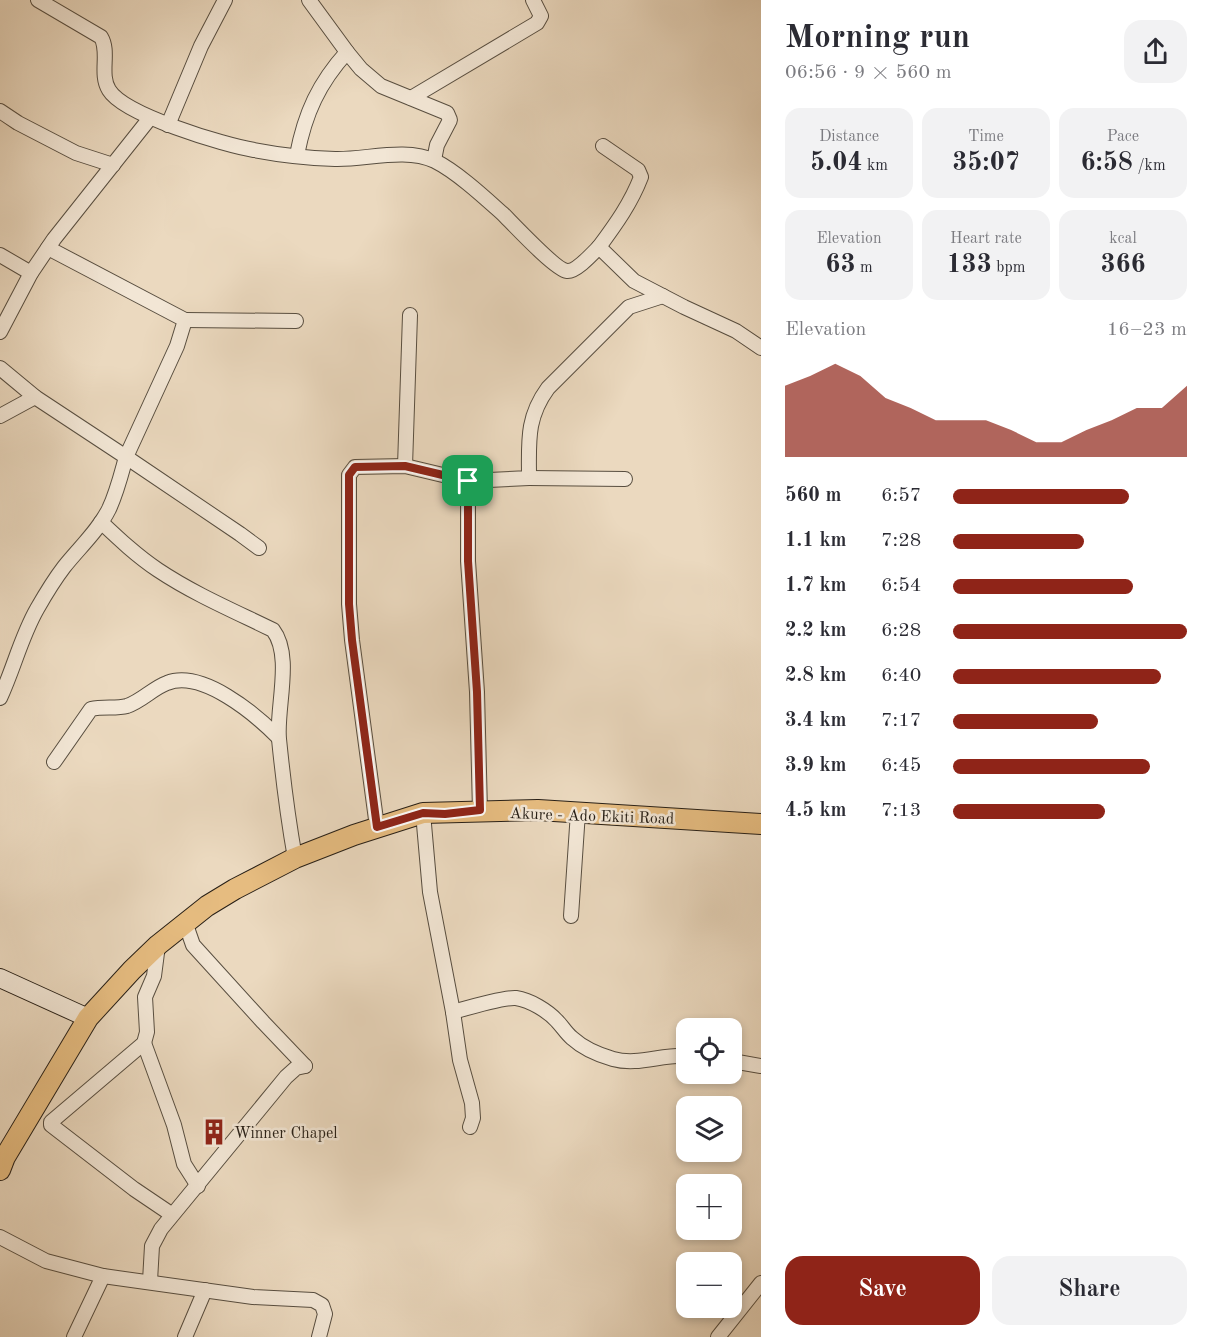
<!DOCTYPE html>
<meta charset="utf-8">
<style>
body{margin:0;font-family:"Old Standard TT",serif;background:#f2f2f3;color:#2b2b33;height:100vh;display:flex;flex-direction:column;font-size:22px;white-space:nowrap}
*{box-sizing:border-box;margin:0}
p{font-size:20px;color:#7c7c81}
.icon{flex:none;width:33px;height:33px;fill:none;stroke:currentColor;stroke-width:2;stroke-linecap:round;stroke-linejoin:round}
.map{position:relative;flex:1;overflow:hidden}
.sheet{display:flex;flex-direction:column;background:#fff;width:450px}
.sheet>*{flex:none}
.tools{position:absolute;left:676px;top:1018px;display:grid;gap:12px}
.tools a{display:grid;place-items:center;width:66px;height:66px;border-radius:12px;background:#fff;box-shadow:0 3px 9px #0003;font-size:30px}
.pin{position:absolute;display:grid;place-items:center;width:51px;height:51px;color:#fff;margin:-26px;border-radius:12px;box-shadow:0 3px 9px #0006}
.round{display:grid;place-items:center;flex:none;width:63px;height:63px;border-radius:18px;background:#f2f2f3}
.summary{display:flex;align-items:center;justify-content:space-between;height:102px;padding:0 24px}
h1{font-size:33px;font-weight:800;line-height:45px}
.stats{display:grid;grid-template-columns:repeat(3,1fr);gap:9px;height:102px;padding:6px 24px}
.stats div{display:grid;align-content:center;border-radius:15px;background:#f2f2f3;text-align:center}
.stats b{font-size:26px;font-weight:800}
.stats small{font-size:16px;font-weight:400}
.stats p{font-size:16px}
.chart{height:168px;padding:12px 24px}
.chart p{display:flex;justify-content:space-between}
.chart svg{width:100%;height:108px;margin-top:6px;fill:#8f2418;opacity:.7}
.button{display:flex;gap:12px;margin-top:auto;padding:12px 24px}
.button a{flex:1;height:69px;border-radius:18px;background:#8f2418;color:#fff;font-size:24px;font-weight:800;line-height:69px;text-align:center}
.button a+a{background:#f2f2f3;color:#2b2b33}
ul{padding:0 24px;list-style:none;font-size:20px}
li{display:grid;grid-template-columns:96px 72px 1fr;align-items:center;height:45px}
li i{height:15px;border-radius:8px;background:#8f2418}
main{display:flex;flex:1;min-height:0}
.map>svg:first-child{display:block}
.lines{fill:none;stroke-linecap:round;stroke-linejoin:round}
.street-casing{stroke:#584e40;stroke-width:16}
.secondary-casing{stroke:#271f16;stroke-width:20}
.primary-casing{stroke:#271f16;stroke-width:22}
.street{stroke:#f2e6d5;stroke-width:14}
.secondary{stroke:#f2e6d5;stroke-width:18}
.primary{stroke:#e6bc80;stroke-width:20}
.route-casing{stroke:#fff;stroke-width:12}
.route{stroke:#8f2418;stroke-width:8}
.labels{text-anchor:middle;stroke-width:5;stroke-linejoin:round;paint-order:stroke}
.street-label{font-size:16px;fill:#271f16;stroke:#f2e6d5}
.poi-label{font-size:16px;fill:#271f16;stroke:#f2e6d5;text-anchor:start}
</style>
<main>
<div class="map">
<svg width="761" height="1337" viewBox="0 0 761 1337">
<rect width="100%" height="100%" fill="#ebd9bf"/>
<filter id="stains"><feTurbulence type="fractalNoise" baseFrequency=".00333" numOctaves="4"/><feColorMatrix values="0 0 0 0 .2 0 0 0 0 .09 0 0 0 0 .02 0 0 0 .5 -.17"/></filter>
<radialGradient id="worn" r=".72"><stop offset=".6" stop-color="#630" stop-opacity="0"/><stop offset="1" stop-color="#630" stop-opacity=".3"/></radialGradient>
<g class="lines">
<g class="street-casing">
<g id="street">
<path d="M38 0 101 37C110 52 99 74 109 90 124 115 224 145 254 150 280 155 308 158 335 159 366 160 405 147 435 161 457 172 484 197 503 214 514 225 556 270 567 271 576 272 593 253 599 247L634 281 684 307 736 331 761 348"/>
<polyline points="347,52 361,69 381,86 447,113 450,120 437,145 434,160"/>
<polyline points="411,98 537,23 541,16 533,0"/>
<polyline points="0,111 18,123 76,153 113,165"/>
<polyline points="168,125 201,46 225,0"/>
<path d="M297 155C305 113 319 83 347 52L309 0"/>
<path d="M599 247C616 224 631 203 641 177L638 170 603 146"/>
<polyline points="48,248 185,320 177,346 126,457 240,534 259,548"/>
<polyline points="0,255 31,273"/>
<polyline points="185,320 296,321"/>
<polyline points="0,332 31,273 54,239 150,118"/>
<path d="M0 368 35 397 126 457C121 475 117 492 109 509 98 531 79 548 64 567 54 580 45 595 37 609 21 637 14 668 0 698"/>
<polyline points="0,416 35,397"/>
<polyline points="405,466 410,315"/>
<polyline points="529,478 625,479"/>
<polyline points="468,481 468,561 477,692 480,811"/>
<path d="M101 522C119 539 137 556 158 570 194 594 234 611 273 630 293 656 276 708 279 739 283 779 288 819 295 858"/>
<path d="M54 762 91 709C103 706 116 709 127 706 142 701 153 688 167 683 202 669 255 714 278 737"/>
<polyline points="423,813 430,892 453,1012 460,1060 472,1103 473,1118 470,1127"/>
<path d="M377 827 352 640 349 604V475L355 467 405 466 468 481 529 478C529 442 526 418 548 388L629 307 663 296"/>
<polyline points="571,916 578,812"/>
<polyline points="185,922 193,945 263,1022 305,1066"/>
<polyline points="158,945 154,976 145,997 147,1032 144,1043 51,1122 51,1125 134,1189 171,1214"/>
<path d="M453 1012C467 1008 503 997 516 998 530 1000 548 1011 557 1021 562 1026 566 1033 572 1038 583 1048 599 1055 613 1059 638 1066 662 1054 687 1056"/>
<polyline points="144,1043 174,1125 184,1164 198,1186"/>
<polyline points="732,1061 761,1066"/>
<polyline points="0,1237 46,1261 103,1276 253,1297 313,1300 322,1305 325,1314 319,1337"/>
<polyline points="150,1281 152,1246 161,1229 286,1077 296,1068 305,1066"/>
<polyline points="74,1337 103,1276"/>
<polyline points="185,1337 205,1290"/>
<polyline points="718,1337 761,1283"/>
</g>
</g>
<g class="secondary-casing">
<polyline id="secondary" points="0,978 88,1018"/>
</g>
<g class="primary-casing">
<polyline id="primary" points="0,1170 5,1157 88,1018 132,970 158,945 207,906 235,889 295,858 354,835 423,813 538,810 761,824"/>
</g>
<use href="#street" class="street"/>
<use href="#secondary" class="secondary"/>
<use href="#primary" class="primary"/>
</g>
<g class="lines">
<g class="route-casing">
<polygon id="route" points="405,466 468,481 468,561 477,692 480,810 445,814 423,813 377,827 352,640 349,604 349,475 355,467"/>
</g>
<use href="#route" class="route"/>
</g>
<defs>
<g id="building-bare" transform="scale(2.07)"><path d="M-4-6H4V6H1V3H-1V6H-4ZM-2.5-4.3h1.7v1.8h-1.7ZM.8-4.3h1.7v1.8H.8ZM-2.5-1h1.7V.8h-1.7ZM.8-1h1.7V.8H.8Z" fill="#8f2418" stroke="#f2e6d5" stroke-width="2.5" paint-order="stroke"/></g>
</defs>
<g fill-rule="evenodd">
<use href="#building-bare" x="214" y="1132"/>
</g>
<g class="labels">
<g class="street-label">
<text transform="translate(592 815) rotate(2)" y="6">Akure - Ado Ekiti Road</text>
</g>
<g class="poi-label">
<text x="234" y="1138">Winner Chapel</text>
</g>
</g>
<rect width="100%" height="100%" filter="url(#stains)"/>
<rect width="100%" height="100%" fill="url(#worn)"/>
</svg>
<div class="tools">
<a><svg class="icon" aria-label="locate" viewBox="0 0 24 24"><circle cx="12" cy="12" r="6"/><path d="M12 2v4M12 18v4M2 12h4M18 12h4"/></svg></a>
<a><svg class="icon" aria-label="layers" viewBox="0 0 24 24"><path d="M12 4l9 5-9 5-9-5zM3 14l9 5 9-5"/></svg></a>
<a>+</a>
<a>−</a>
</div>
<div class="pin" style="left:468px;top:481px;background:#1e9e55"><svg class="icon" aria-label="arrive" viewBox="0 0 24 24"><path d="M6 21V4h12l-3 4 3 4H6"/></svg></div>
</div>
<section class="sheet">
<div class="summary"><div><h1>Morning run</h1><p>06:56 · 9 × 560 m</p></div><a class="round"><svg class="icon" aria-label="share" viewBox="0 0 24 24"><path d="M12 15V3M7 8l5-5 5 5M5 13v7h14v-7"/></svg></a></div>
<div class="stats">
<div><p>Distance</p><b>5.04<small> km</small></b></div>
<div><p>Time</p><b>35:07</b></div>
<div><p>Pace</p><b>6:58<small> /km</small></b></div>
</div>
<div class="stats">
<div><p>Elevation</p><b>63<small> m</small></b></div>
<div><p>Heart rate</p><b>133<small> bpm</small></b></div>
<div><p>kcal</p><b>366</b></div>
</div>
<div class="chart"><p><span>Elevation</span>16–23 m</p>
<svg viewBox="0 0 160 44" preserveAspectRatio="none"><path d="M0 44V15L10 11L20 6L30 11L40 20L50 24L60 29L70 29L80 29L90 33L100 38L110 38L120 33L130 29L140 24L150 24L160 15V44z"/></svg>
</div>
<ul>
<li><b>560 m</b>6:57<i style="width:75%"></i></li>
<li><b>1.1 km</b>7:28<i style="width:56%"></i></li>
<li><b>1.7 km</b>6:54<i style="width:77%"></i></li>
<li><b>2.2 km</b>6:28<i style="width:100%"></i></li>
<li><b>2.8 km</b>6:40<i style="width:89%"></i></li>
<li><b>3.4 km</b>7:17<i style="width:62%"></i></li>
<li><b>3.9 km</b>6:45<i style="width:84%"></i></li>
<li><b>4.5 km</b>7:13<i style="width:65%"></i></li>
</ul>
<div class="button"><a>Save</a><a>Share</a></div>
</section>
</main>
